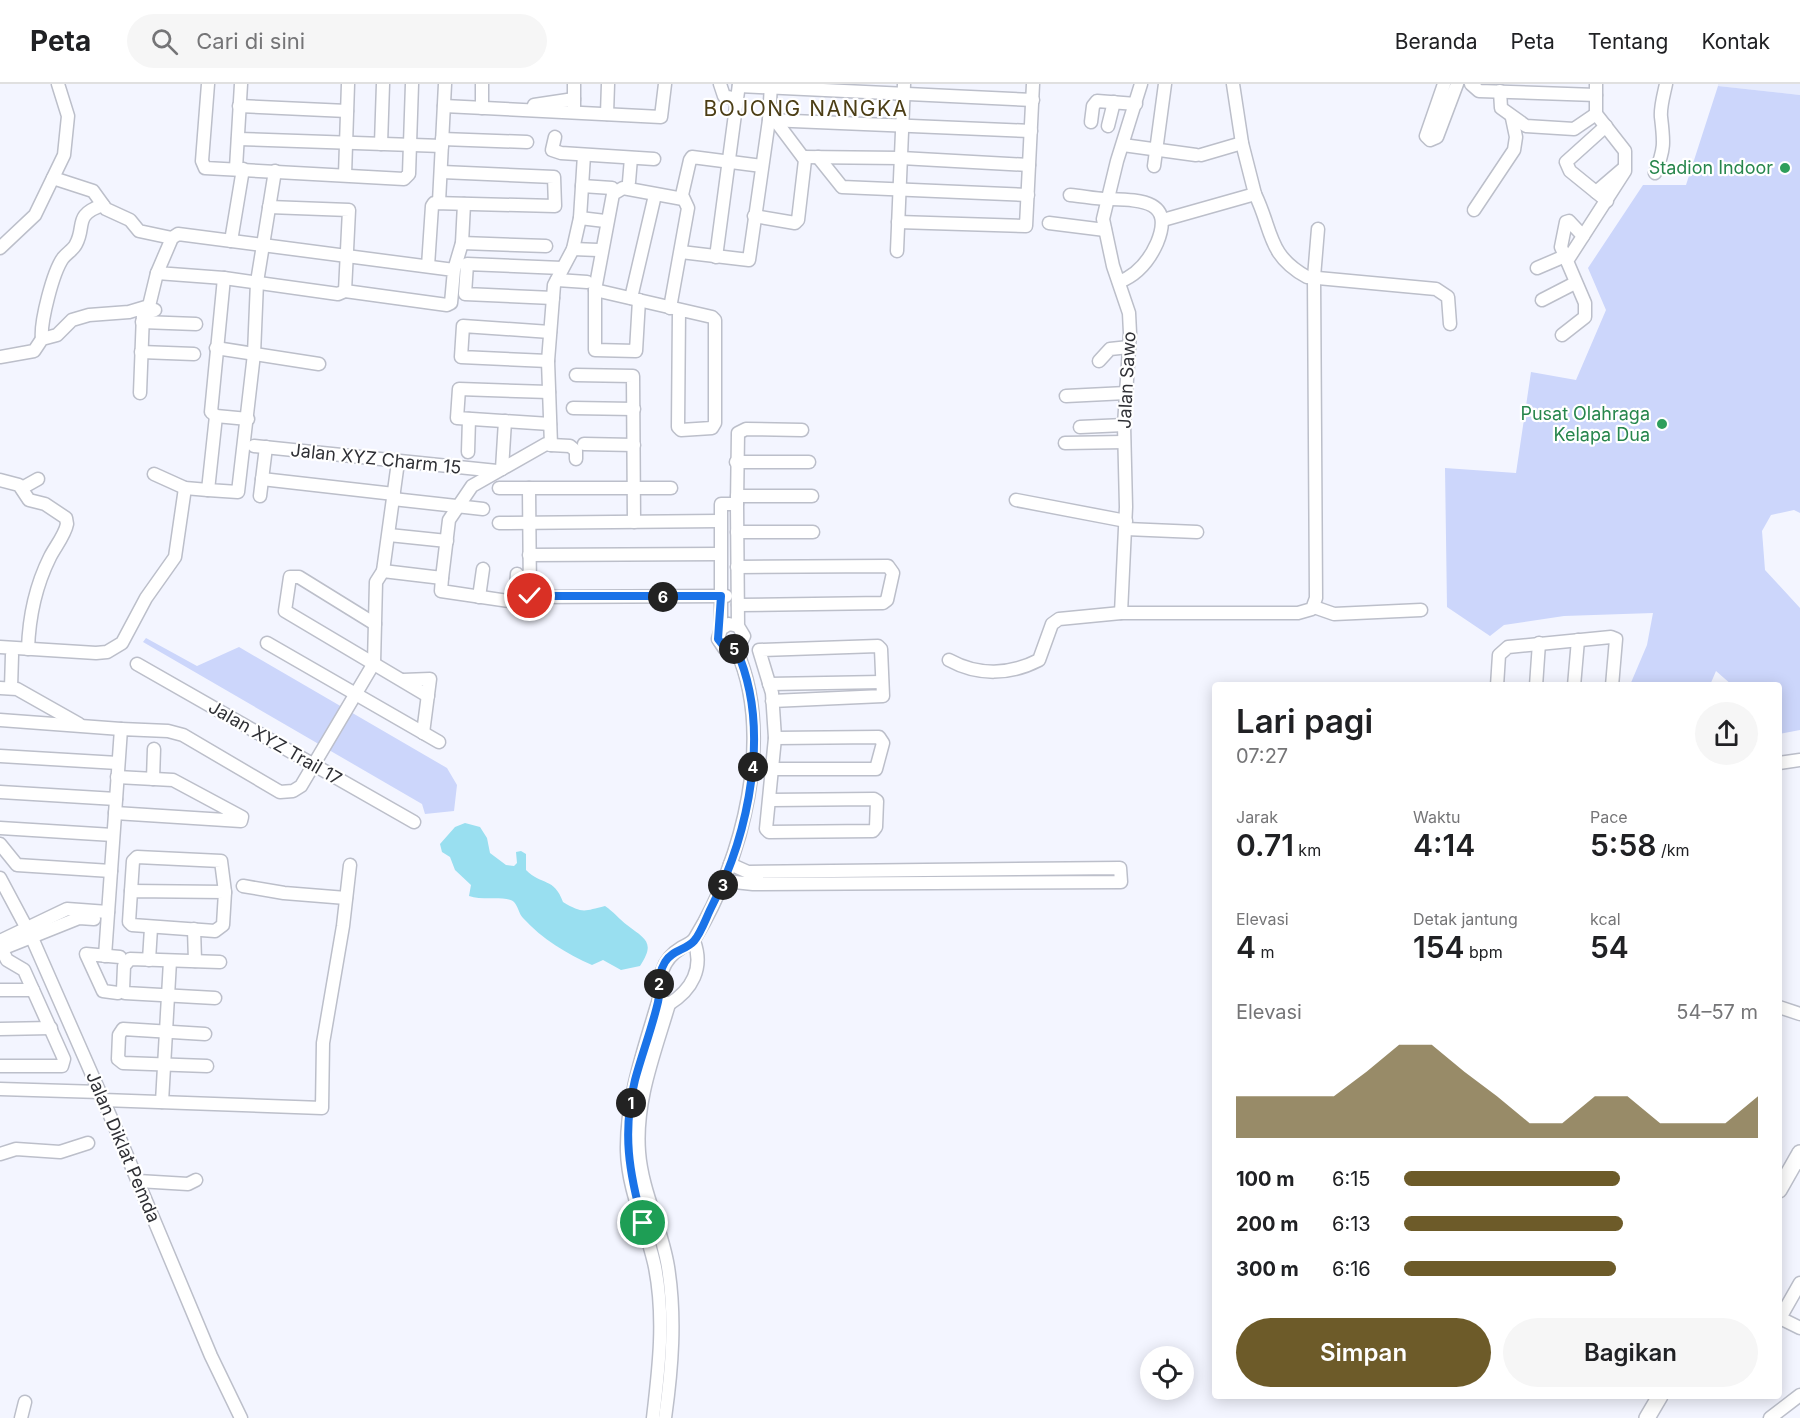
<!DOCTYPE html>
<html lang="id">
<meta charset="utf-8">
<style>
body{margin:0;font-family:Inter,sans-serif;background:#f6f6f6;color:#202124;height:100vh;display:flex;flex-direction:column;font-size:22px;white-space:nowrap}
*{box-sizing:border-box;margin:0}
p{font-size:20px;color:#757577}
.icon{flex:none;width:33px;height:33px;fill:none;stroke:currentColor;stroke-width:2;stroke-linecap:round;stroke-linejoin:round}
.map{position:relative;flex:1;overflow:hidden}
.drawer{position:absolute;left:1212px;top:598px;width:570px;height:717px;display:flex;flex-direction:column;background:#fff;border-radius:6px;box-shadow:0 3px 15px #0003}
.drawer>*{flex:none}
.tools{position:absolute;left:1140px;top:1262px;display:grid;gap:12px}
.tools a{display:grid;place-items:center;width:54px;height:54px;border-radius:50%;background:#fff;box-shadow:0 3px 15px #0003;font-size:30px}
.pin{position:absolute;display:grid;place-items:center;width:51px;height:51px;color:#fff;margin:-26px;border:3px solid #fff;border-radius:50%;box-shadow:0 2px 6px #0007}
.km{position:absolute;width:30px;height:30px;margin:-15px;border-radius:50%;background:#222;color:#fff;font-size:16px;line-height:30px;text-align:center}
.round{display:grid;place-items:center;flex:none;width:63px;height:63px;border-radius:32px;background:#f6f6f6}
.headline{display:flex;align-items:center;justify-content:space-between;height:102px;padding:0 24px}
h1{font-size:33px;font-weight:600;line-height:45px}
.figures{display:grid;grid-template-columns:repeat(3,1fr);gap:9px;height:102px;padding:6px 24px}
.figures div{display:grid;align-content:center}
.figures b{font-size:30px;font-weight:600}
.figures small{font-size:16px;font-weight:400}
.figures p{font-size:16px}
.chart{height:168px;padding:12px 24px}
.chart p{display:flex;justify-content:space-between}
.chart svg{width:100%;height:108px;margin-top:6px;fill:#6d5b29;opacity:.7}
.button{display:flex;gap:12px;margin-top:auto;padding:12px 24px}
.button a{flex:1;height:69px;border-radius:36px;background:#6d5b29;color:#fff;font-size:24px;font-weight:600;line-height:69px;text-align:center}
.button a+a{background:#f6f6f6;color:#202124}
ul{padding:0 24px;list-style:none;font-size:20px}
li{display:grid;grid-template-columns:96px 72px 1fr;align-items:center;height:45px}
li i{height:15px;border-radius:8px;background:#6d5b29}
header{display:flex;align-items:center;gap:36px;box-sizing:border-box;height:84px;padding:0 30px;background:#fff;border-bottom:2px solid #e0e0e0}
header strong{font-size:28px}
nav{display:flex;gap:33px;margin-inline-start:auto;font-size:21px}
.search{width:420px;height:54px;background:#f6f6f6;display:flex;align-items:center;gap:15px;box-sizing:border-box;padding:0 21px;border-radius:33px;color:#757577;font-size:22px}
.map>svg:first-child{display:block}
.built{fill:#e6ebfd}
.green{fill:#ccd6fb}
.water{fill:#99dff0}
.lines{fill:none;stroke-linecap:round;stroke-linejoin:round}
.minor-casing{stroke:#bcbfca;stroke-width:15}
.major-casing{stroke:#bcbfca;stroke-width:18}
.minor{stroke:#fff;stroke-width:12}
.major{stroke:#fff;stroke-width:15}
.route-casing{stroke:#fff;stroke-width:12}
.route{stroke:#1a73e8;stroke-width:8}
.leisure-dot{fill:#2e9e5b;stroke:#fff;stroke-width:2}
.labels{text-anchor:middle;stroke-width:4.5;stroke-linejoin:round;paint-order:stroke}
.leisure-label{font-size:18px;fill:#27864d;stroke:#fff;text-anchor:end}
.street-label{font-size:18px;fill:#2f3035;stroke:#fff}
.quarter-label{font-size:21px;letter-spacing:1.5px;fill:#4c3e16;stroke:#fff}
</style>
<header>
<strong>Peta</strong>
<div class="search"><svg class="icon" aria-label="search" viewBox="0 0 24 24"><circle cx="10" cy="10" r="6"/><path d="M15 15l6 6"/></svg>Cari di sini</div>
<nav><a>Beranda</a><a>Peta</a><a>Tentang</a><a>Kontak</a></nav>
</header>
<div class="map">
<svg width="1800" height="1334" viewBox="0 0 1800 1334">
<rect width="100%" height="100%" fill="#f3f5ff"/>
<polygon class="built" points="1718,0 1800,0 1800,11 1718,2"/>
<g class="green">
<polygon points="1718,2 1800,11 1800,429 1794,426 1771,431 1762,447 1765,486 1800,524 1800,646 1779,650 1779,602 1732,601 1716,587 1710,601 1630,601 1647,561 1653,529 1564,532 1504,541 1490,552 1447,523 1445,384 1516,389 1531,288 1576,296 1606,226 1588,184 1643,101 1686,101"/>
<polygon points="146,554 197,582 239,563 447,684 457,701 454,727 425,730 422,720 143,558"/>
</g>
<path class="water" d="M465 739 480 743 487 754 490 769 506 781 514 782 517 779 516 768 521 767 526 770V786C542 802 554 793 563 818 583 830 584 827 605 822 614 828 619 835 627 841 645 855 656 858 640 882L621 886 603 876 592 881C567 870 542 855 523 834 519 830 518 822 514 818 506 811 483 817 469 812L471 801 455 786 450 773 442 768 440 760 455 743Z"/>
<g class="lines">
<g class="minor-casing">
<g id="minor">
<polyline points="208,0 202,77 205,84 404,95 409,90 412,0"/>
<polyline points="574,0 574,23"/>
<polyline points="720,0 724,12 737,15"/>
<polyline points="771,0 769,36 1031,47"/>
<polyline points="1444,0 1426,52 1430,56 1437,53 1457,0"/>
<polyline points="1471,0 1479,7 1596,11"/>
<polyline points="739,2 1033,16"/>
<polyline points="1500,7 1501,24 1526,42 1574,45 1596,30"/>
<polyline points="534,21 574,15"/>
<polyline points="239,22 347,27"/>
<polyline points="444,22 661,33 665,0"/>
<polyline points="482,24 482,0"/>
<polyline points="607,30 608,0"/>
<polyline points="1091,38 1093,22 1097,17 1136,20"/>
<polyline points="1108,42 1114,18"/>
<polyline points="1606,42 1566,78 1570,87 1607,117"/>
<polyline points="555,53 552,66 561,69 654,75"/>
<polyline points="238,55 442,62"/>
<polyline points="442,55 527,58"/>
<polyline points="381,60 383,0"/>
<polyline points="1123,61 1196,71"/>
<polyline points="1201,71 1242,59"/>
<polyline points="803,73 901,74 1029,81"/>
<polyline points="818,73 842,103 1028,111"/>
<polyline points="1154,82 1165,0"/>
<polyline points="236,84 241,0"/>
<path d="M1655 89C1665 65 1664 58 1661 33 1660 23 1664 10 1666 0"/>
<polyline points="345,91 348,0"/>
<polyline points="53,94 93,107 106,125 130,136 139,147 172,154"/>
<polyline points="629,98 631,74"/>
<polyline points="582,102 612,104"/>
<polyline points="1596,108 1624,84"/>
<path d="M1255 110C1273 147 1267 171 1307 193L1436 205 1448 213 1450 240"/>
<path d="M1070 111C1083 112 1095 115 1107 115 1139 116 1175 115 1157 159 1149 177 1137 191 1119 198"/>
<polyline points="439,118 445,0"/>
<polyline points="269,123 349,126 345,207"/>
<polyline points="1474,126 1514,66 1516,53 1512,34"/>
<polyline points="754,132 795,139 798,136 805,76 775,36"/>
<polyline points="580,134 605,137"/>
<polyline points="1163,136 1255,110 1242,59 1233,0"/>
<polyline points="898,138 1026,142 1033,0"/>
<polyline points="1049,139 1105,146"/>
<polyline points="231,157 243,85"/>
<polyline points="462,159 546,162"/>
<polyline points="0,164 35,131 64,71 68,32 58,0"/>
<polyline points="573,165 598,166"/>
<polyline points="897,167 904,0"/>
<polyline points="681,168 749,176 769,36"/>
<polyline points="716,173 739,0"/>
<polyline points="1567,177 1561,163 1566,138 1569,137 1583,152"/>
<polyline points="428,182 432,122 434,119 555,122 554,93 442,88"/>
<polyline points="1537,184 1565,172"/>
<polyline points="454,186 451,219 447,221 345,207 338,210 224,194 157,189 172,154 178,150 454,186 462,159 464,120"/>
<polyline points="224,194 211,328 216,332 248,335"/>
<polyline points="557,196 587,198"/>
<polyline points="595,206 712,233 715,236 715,339 712,344 681,346 678,343 679,226"/>
<polyline points="553,214 465,210 467,180 562,184"/>
<polyline points="631,214 655,111"/>
<polyline points="639,216 636,267 595,266 595,206 613,110 623,104 683,115"/>
<polyline points="1542,216 1575,199"/>
<polyline points="670,224 688,124 682,111 690,76 692,73 762,82"/>
<polyline points="142,238 196,240"/>
<polyline points="1562,251 1585,233 1585,219 1567,177 1625,87 1625,67 1596,30 1596,0"/>
<path d="M42 255C40 238 53 188 63 174 67 169 74 165 76 160 86 142 73 131 103 121"/>
<polyline points="216,264 319,280"/>
<polyline points="141,268 194,270"/>
<polyline points="0,273 34,267 42,255 57,251 72,236 89,231 129,228 149,222 157,189"/>
<polyline points="548,277 461,273 463,242 550,248"/>
<polyline points="1099,277 1110,265 1129,263"/>
<polyline points="576,291 633,292 634,438"/>
<polyline points="549,308 459,305 457,334 550,340"/>
<polyline points="140,309 143,230 155,226"/>
<polyline points="1066,312 1126,309"/>
<polyline points="573,324 634,325"/>
<polyline points="216,332 208,406 238,408 254,270 257,198 275,87"/>
<polyline points="1080,343 1124,341"/>
<polyline points="1065,359 1124,358"/>
<polyline points="584,360 634,361"/>
<polyline points="551,361 570,362 576,367 576,375"/>
<polyline points="254,362 497,387"/>
<polyline points="468,368 469,335"/>
<polyline points="736,378 809,378"/>
<polyline points="502,385 505,337"/>
<polyline points="154,390 185,404 208,406"/>
<polyline points="262,395 394,410"/>
<path d="M0 396 19 401 29 416 45 420 66 434 67 440C65 451 55 463 50 473 36 501 29 534 28 565"/>
<polyline points="22,404 38,395"/>
<polyline points="499,404 671,404"/>
<polyline points="529,404 530,513 726,512"/>
<polyline points="260,412 266,363"/>
<polyline points="737,412 812,412"/>
<polyline points="393,415 483,425"/>
<polyline points="1016,416 1126,437"/>
<polyline points="737,420 738,349 746,345 802,346"/>
<polyline points="499,439 719,437"/>
<polyline points="1126,445 1197,448"/>
<polyline points="737,448 813,448"/>
<polyline points="389,451 447,457"/>
<polyline points="529,471 720,470"/>
<polyline points="737,483 888,482 893,489 887,516 883,519 738,521"/>
<polyline points="383,487 398,378"/>
<polyline points="442,494 441,507 515,518 517,490"/>
<polyline points="479,513 483,485"/>
<polyline points="1314,523 1334,530 1421,526"/>
<polyline points="1121,529 1126,423 1124,341 1130,249 1129,229 1113,182 1103,135 1117,77 1141,0"/>
<polyline points="375,540 299,493 290,493 285,527 428,612"/>
<polyline points="721,545 721,420 737,420 738,542 744,552 738,564 724,564 718,555 721,545 729,540 738,542"/>
<polyline points="267,559 439,658"/>
<polyline points="0,563 96,569 107,568 122,559 146,514 175,473 185,404"/>
<path d="M949 576C978 592 1010 591 1039 576L1052 540 1059 535 1121 529H1298L1312 525 1316 514 1314 193 1318 145"/>
<polyline points="137,580 414,738"/>
<polyline points="403,596 430,595 423,649"/>
<polyline points="769,600 882,598"/>
<polyline points="1497,602 1499,571 1508,563 1611,553 1616,555 1612,602"/>
<polyline points="1536,602 1539,559"/>
<polyline points="1574,602 1578,556"/>
<polyline points="0,604 17,605 79,640"/>
<polyline points="11,604 12,571"/>
<polyline points="0,636 121,645"/>
<polyline points="0,672 118,679"/>
<polyline points="1779,679 1800,676"/>
<polyline points="774,685 876,685 883,659 879,653 775,654"/>
<polyline points="153,695 154,665"/>
<polyline points="0,708 116,715"/>
<polyline points="771,716 874,715 877,717 876,743 873,747 769,748 766,745 775,654 772,609 759,566 878,562 881,565 883,612 772,617"/>
<polyline points="115,729 241,737 242,733 173,696 117,693"/>
<polyline points="0,744 113,751"/>
<polyline points="0,760 17,781 111,787"/>
<polyline points="0,794 32,854 115,1043 211,1272 241,1334"/>
<polyline points="725,797 753,800 1121,798 1120,784 748,788 730,780"/>
<polyline points="243,802 284,809 346,814"/>
<polygon points="131,807 225,808 223,841 215,847 132,841 129,838"/>
<polyline points="131,807 133,777 137,773 221,777 225,808"/>
<polyline points="194,845 195,877"/>
<polyline points="0,857 67,825 108,828"/>
<path d="M694 857C704 884 692 906 669 920L659 915C659 894 661 876 681 864 686 861 692 859 695 854 743 776 775 652 736 565"/>
<polyline points="0,862 7,876 24,886 64,975 62,982 0,982"/>
<polyline points="4,864 79,834 94,835"/>
<polyline points="105,872 121,645 168,647 183,651 280,708 293,707 301,702 374,579 376,498 383,487 442,494 449,436 472,402 546,360 551,361 548,277 554,201 573,165 580,134 584,71"/>
<polyline points="149,876 151,844"/>
<polyline points="0,906 33,906"/>
<polyline points="118,909 103,907 86,870 120,873"/>
<polyline points="215,914 125,909 123,906 124,882 130,875 220,878"/>
<polyline points="1779,923 1800,930"/>
<polyline points="0,945 51,944"/>
<polyline points="205,950 123,945 119,951 118,975 123,979 207,982"/>
<polyline points="0,1005 100,1008"/>
<polyline points="103,1016 322,1024 323,959 343,842 350,781"/>
<polyline points="162,1018 170,877"/>
<polyline points="0,1070 16,1065 60,1068 88,1059"/>
<polyline points="138,1097 188,1100 196,1096"/>
<polyline points="1800,1199 1780,1234 1800,1244"/>
<polyline points="21,1334 25,1318"/>
<path d="M653 1334C659 1283 665 1234 655 1183 647 1145 628 1107 627 1067 626 1015 644 965 659 915"/>
<path d="M665 1334C672 1284 676 1234 668 1183 662 1144 642 1108 639 1068 635 1017 655 968 669 920"/>
<polyline points="1770,1334 1800,1311"/>
</g>
</g>
<g class="major-casing">
<g id="major">
<polyline points="1779,1106 1800,1069"/>
<polyline points="1647,1334 1660,1312"/>
</g>
</g>
<use href="#minor" class="minor"/>
<use href="#major" class="major"/>
</g>
<g class="lines">
<g class="route-casing">
<path id="route" d="M530 512H721L718 555 726 565H736C772 644 749 750 711 824 706 834 701 849 694 857 686 866 672 866 665 878 657 891 661 904 658 918 652 944 642 970 635 996 622 1048 629 1089 643 1139"/>
</g>
<use href="#route" class="route"/>
</g>
<g class="leisure-dot">
<circle cx="1785" cy="84" r="6"/>
<circle cx="1662" cy="340" r="6"/>
</g>
<g class="labels">
<g class="leisure-label">
<text x="1773" y="90">Stadion Indoor</text>
<text x="1650" y="336">Pusat Olahraga<tspan x="1650" dy="21">Kelapa Dua</tspan></text>
</g>
<g class="street-label">
<text transform="translate(1127 296) rotate(-87)" y="6">Jalan Sawo</text>
<text transform="translate(376 375) rotate(6)" y="6">Jalan XYZ Charm 15</text>
<text transform="translate(275 659) rotate(30)" y="6">Jalan XYZ Trail 17</text>
<text transform="translate(123 1063) rotate(67)" y="6">Jalan Diklat Pemda</text>
</g>
<g class="quarter-label">
<text x="806" y="32">BOJONG NANGKA</text>
</g>
</g>
</svg>
<div class="tools">
<a><svg class="icon" aria-label="locate" viewBox="0 0 24 24"><circle cx="12" cy="12" r="6"/><path d="M12 2v4M12 18v4M2 12h4M18 12h4"/></svg></a>
</div>
<div class="pin" style="left:643px;top:1139px;background:#1e9e55"><svg class="icon" aria-label="arrive" viewBox="0 0 24 24"><path d="M6 21V4h12l-3 4 3 4H6"/></svg></div>
<div class="pin" style="left:530px;top:512px;background:#d93025"><svg class="icon" aria-label="check" viewBox="0 0 24 24"><path d="M5 12l5 5 9-10"/></svg></div>
<b class="km" style="left:631px;top:1019px">1</b>
<b class="km" style="left:659px;top:900px">2</b>
<b class="km" style="left:723px;top:801px">3</b>
<b class="km" style="left:753px;top:683px">4</b>
<b class="km" style="left:734px;top:565px">5</b>
<b class="km" style="left:663px;top:513px">6</b>
<section class="drawer">
<div class="headline"><div><h1>Lari pagi</h1><p>07:27</p></div><a class="round"><svg class="icon" aria-label="share" viewBox="0 0 24 24"><path d="M12 15V3M7 8l5-5 5 5M5 13v7h14v-7"/></svg></a></div>
<div class="figures">
<div><p>Jarak</p><b>0.71<small> km</small></b></div>
<div><p>Waktu</p><b>4:14</b></div>
<div><p>Pace</p><b>5:58<small> /km</small></b></div>
</div>
<div class="figures">
<div><p>Elevasi</p><b>4<small> m</small></b></div>
<div><p>Detak jantung</p><b>154<small> bpm</small></b></div>
<div><p>kcal</p><b>54</b></div>
</div>
<div class="chart"><p><span>Elevasi</span>54–57 m</p>
<svg viewBox="0 0 160 44" preserveAspectRatio="none"><path d="M0 44V27L10 27L20 27L30 27L40 17L50 6L60 6L70 17L80 27L90 38L100 38L110 27L120 27L130 38L140 38L150 38L160 27V44z"/></svg>
</div>
<ul>
<li><b>100 m</b>6:15<i style="width:61%"></i></li>
<li><b>200 m</b>6:13<i style="width:62%"></i></li>
<li><b>300 m</b>6:16<i style="width:60%"></i></li>
</ul>
<div class="button"><a>Simpan</a><a>Bagikan</a></div>
</section>
</div>
